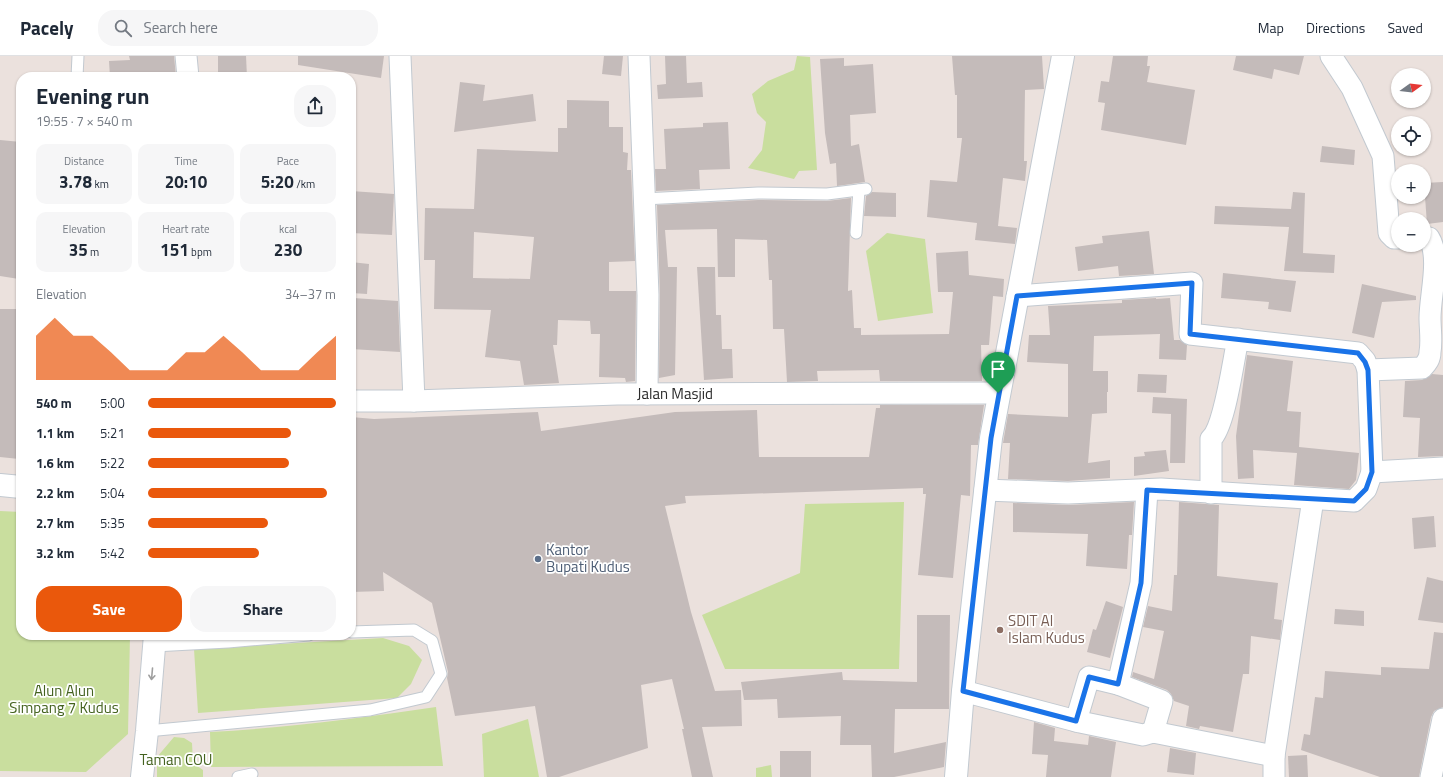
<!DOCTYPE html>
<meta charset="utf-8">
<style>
body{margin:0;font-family:"Titillium Web",sans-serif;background:#f6f6f7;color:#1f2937;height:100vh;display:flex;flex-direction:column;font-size:15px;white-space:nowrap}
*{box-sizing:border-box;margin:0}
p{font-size:13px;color:#747a83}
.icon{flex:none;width:22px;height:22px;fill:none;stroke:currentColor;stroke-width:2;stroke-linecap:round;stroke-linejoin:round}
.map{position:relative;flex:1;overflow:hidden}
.sheet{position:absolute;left:16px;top:16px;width:340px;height:568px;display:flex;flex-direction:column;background:#fff;border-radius:16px;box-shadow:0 1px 3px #0004}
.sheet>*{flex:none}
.needle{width:26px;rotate:75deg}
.tools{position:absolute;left:1391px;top:12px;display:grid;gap:8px}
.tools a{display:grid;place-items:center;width:40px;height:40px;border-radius:50%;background:#fff;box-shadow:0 1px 3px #0004;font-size:20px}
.pin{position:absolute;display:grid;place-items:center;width:34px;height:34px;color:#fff;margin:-41px -17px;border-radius:50% 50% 50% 0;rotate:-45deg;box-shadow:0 0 4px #0007}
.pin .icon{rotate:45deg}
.round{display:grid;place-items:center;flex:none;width:42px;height:42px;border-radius:16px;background:#f6f6f7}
.head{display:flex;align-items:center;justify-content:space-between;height:68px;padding:0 20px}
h1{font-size:22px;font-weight:700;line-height:30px}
.stats{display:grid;grid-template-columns:repeat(3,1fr);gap:6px;height:68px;padding:4px 20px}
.stats div{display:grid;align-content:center;border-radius:10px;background:#f6f6f7;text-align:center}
.stats b{font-size:17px;font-weight:700}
.stats small{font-size:11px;font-weight:400}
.stats p{font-size:11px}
.chart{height:112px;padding:8px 20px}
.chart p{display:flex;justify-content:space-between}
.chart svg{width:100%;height:72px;margin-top:4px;fill:#ea580c;opacity:.7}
.cta{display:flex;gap:8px;margin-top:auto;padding:8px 20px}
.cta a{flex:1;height:46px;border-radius:16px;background:#ea580c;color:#fff;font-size:16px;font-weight:700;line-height:46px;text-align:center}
.cta a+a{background:#f6f6f7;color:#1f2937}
ul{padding:0 20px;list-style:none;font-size:13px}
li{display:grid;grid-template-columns:64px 48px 1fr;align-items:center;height:30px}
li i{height:10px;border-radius:5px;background:#ea580c}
header{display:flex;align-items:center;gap:24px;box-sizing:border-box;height:56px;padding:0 20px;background:#fff;border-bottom:1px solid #e0e1e3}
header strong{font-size:19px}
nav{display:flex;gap:22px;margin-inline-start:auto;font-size:14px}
.search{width:280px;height:36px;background:#f6f6f7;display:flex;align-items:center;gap:10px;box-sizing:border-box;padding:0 14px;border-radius:16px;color:#747a83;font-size:15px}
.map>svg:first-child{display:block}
.green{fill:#c9de9e}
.building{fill:#c4bbba;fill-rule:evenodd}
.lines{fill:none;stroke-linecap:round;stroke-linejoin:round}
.lane-casing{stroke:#c2c9d0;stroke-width:13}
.street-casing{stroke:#c2c9d0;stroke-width:23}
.secondary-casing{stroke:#c2c9d0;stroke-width:24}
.lane{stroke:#fff;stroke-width:11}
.street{stroke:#fff;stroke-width:21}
.secondary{stroke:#fff;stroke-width:22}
.oneway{stroke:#9f9f9f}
.route-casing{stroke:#fff;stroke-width:8}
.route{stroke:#1a73e8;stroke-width:5}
.service-dot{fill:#5c6f8a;stroke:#fff;stroke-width:1.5}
.education-dot{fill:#8d6e63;stroke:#fff;stroke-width:1.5}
.labels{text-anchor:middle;stroke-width:3.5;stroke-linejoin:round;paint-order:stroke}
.street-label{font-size:15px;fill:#2a2a2a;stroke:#fff}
.service-label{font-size:15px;fill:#4e5e75;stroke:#fff;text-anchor:start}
.education-label{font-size:15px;fill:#785e54;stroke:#fff;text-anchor:start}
.park-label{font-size:15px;fill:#44621f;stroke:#fff}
</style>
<header>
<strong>Pacely</strong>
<div class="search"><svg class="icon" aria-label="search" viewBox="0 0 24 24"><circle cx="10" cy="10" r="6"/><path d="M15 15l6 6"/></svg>Search here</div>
<nav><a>Map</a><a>Directions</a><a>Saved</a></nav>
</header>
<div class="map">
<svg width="1443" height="721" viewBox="0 0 1443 721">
<rect width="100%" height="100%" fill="#ebe1dd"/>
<g class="green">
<polygon points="797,0 810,1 817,114 799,115 794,123 748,112 762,94 766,66 757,57 752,38 768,25 794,14"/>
<polygon points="887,177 925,183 933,257 878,265 866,195"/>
<polygon points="904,446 899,613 725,613 702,559 800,517 805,448"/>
<polygon points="0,455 21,456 21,579 130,579 128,678 86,716 0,715"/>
<polygon points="383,582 409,590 422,604 411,628 397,642 198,657 194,593"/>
<path d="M436 651 443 710 211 711 210 676C286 672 361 662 436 651Z"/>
<polygon points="528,663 539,721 484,721 482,678"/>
<polygon points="174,681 184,682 192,687 193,707 203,714 203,721 157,721 157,701"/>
<polygon points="771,709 772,721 756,721 756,712"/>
</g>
<g class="building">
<polygon points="129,0 174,0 176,21 110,21 109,5 130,4"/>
<polygon points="218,0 246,0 247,21 218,21"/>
<polygon points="298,0 384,0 381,22 298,9"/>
<polygon points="604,0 623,0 621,20 602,18"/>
<polygon points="665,0 686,0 687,27 702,26 703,41 658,43 657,29 666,28"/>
<polygon points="952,0 1042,0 1044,33 1025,34 1024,105 1027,105 1025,125 1003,122 998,170 1017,172 1015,188 975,184 977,167 927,161 930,124 957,126 962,82 957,82 957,39 955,39"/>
<polygon points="1113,0 1148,0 1147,10 1150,10 1147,26 1195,34 1186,89 1101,74 1105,47 1098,46 1101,25 1109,26"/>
<polygon points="1236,0 1304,0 1299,19 1274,13 1272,23 1233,14"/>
<polygon points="844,2 844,10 873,8 876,57 850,59 851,90 859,88 865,126 837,130 836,107 830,108 825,77 820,3"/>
<polygon points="460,26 485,29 483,45 533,38 536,65 454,76"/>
<path d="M567 44 609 45V71H623V96L628 97 627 114H631L635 205 609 206V235H636L635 325 626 326 625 322 599 321 600 278H591L590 265 558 264 557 289H553L559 327 524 329 520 305 485 301 491 254 434 253 435 204H424L425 152 474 153 477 93 558 96V72H567ZM474 176 534 181 530 223 473 222Z"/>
<polygon points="728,66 730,113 699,114 700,133 656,135 655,113 666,113 664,73 703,71 703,67"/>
<polygon points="0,84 21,86 21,118 16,171 21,172 19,223 0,220"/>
<polygon points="1322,90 1355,94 1354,109 1320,106"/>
<polygon points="1443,126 1443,166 1427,168 1424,127"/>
<polygon points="351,135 394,138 392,179 351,177"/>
<polygon points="872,136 896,137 896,161 864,160 866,140"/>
<polygon points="1293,136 1305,137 1303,197 1335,199 1334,217 1284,215 1289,171 1214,168 1215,150 1291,153"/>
<polygon points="851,142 848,235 852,234 854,272 861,272 861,279 949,278 953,236 938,236 936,197 968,195 969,219 1004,223 1003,241 993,240 989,289 981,289 982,325 880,325 879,314 817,315 818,325 787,326 784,273 773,273 772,224 769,224 767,184 735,183 735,221 718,221 717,173 665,174 668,211 677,211 675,319 659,322 660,239 657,149 758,144 827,145"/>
<polygon points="1149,175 1154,218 1119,220 1118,210 1078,215 1075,191 1103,187 1102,180"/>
<polygon points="351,206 369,208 367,238 351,237"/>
<polygon points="697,211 715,211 716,259 721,259 722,293 732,293 733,322 704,324"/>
<polygon points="1223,217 1296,225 1291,256 1268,253 1269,246 1221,242"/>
<polygon points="1362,228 1416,240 1416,244 1382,246 1374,282 1352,277"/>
<polygon points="353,242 398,245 400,296 351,293"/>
<polygon points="1156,242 1156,243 1170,242 1174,284 1180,284 1187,289 1186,304 1159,303 1160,278 1094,280 1093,315 1108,315 1108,336 1107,336 1107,357 1092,358 1088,407 1110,404 1110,422 1068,425 1008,423 1010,387 1003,387 1008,358 1068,361 1068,308 1027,306 1029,279 1050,279 1048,250 1122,247 1122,244"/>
<polygon points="0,253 21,253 21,384 19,403 0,401"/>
<polygon points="1247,299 1293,305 1287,355 1301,356 1299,391 1359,397 1356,424 1349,433 1294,429 1297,397 1253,394 1254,422 1238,423 1236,380"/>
<polygon points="1138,318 1167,319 1166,337 1137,336"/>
<polygon points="1432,318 1443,319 1443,400 1418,401 1420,362 1403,361 1405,325 1422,324"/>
<polygon points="1153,341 1187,343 1185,407 1170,407 1171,358 1152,357"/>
<polygon points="880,349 984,349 978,389 971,389 970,440 961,439 953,522 918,519 926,438 923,438 923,432 685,440 686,447 665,450 691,556 715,635 741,634 742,670 702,671 713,721 692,721 682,673 684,673 672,623 641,629 648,692 559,721 547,721 535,650 455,660 447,622 448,616 432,547 383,516 384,535 351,536 351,361 374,363 538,356 541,375 675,356 757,354 759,401 869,401 876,352 880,352"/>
<polygon points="1166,394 1169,415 1134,420 1134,401 1145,400 1144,396"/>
<polygon points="1134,446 1132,479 1129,479 1127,513 1086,510 1088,478 1013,476 1013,447 1069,449"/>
<polygon points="1179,446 1219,449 1217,520 1278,527 1274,563 1282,564 1280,584 1251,580 1249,618 1243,618 1233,676 1200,670 1199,673 1186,670 1189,650 1174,645 1171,638 1167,634 1132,621 1133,616 1154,623 1164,575 1143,571 1148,550 1172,555 1174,519 1177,519"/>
<polygon points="1434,460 1436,491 1414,493 1412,462"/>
<polygon points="1427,521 1443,525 1443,567 1418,564"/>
<polygon points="1106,545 1123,551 1110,602 1087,596 1093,573 1096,574"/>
<polygon points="1335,553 1364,555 1364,570 1334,568"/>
<polygon points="917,559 950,559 949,653 895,653 894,697 946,686 944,711 894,721 872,721 871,689 840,689 841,660 778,662 777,643 744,644 741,626 842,616 843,624 917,626"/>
<polygon points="1434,576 1443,577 1443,651 1434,655 1431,661 1419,721 1380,721 1301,694 1304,678 1310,679 1315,641 1323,642 1325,615 1381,619 1381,611 1429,613"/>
<polygon points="1034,666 1055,672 1054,685 1088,689 1089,680 1116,686 1111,721 1046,721 1048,699 1032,698"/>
<polygon points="1170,692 1196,697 1194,719 1167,716"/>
<rect x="780" y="695" width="31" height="26"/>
<polygon points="1307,699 1308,721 1289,721 1288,700"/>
</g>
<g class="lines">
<g class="lane-casing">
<g id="lane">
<polyline points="77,21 78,0"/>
<polyline points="644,143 758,137 827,138 866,133"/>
<polyline points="856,177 859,134"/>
<polyline points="154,590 228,586 309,579"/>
<polyline points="147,675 370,654 426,641 441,618 432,585 414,574 351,576"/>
<polyline points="238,721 252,718"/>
</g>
</g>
<g class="street-casing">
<g id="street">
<polyline points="186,0 188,21"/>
<polyline points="400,0 414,345"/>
<polyline points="639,0 648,239 647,338"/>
<polyline points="1331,0 1352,32 1383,100 1389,177 1394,182 1398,182"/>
<polyline points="1017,240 1192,227 1190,278 1358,297 1365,305 1368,314 1372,416 1443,412"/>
<path d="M1368 314 1422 312C1427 307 1430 303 1430 296 1432 285 1430 273 1430 262 1430 239 1441 201 1429 182L1424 181"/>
<polyline points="351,345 414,345 617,338 998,337"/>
<polyline points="985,434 1068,437 1161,433 1354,445 1366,433 1372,416"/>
<path d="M1211 437V383C1225 370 1233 305 1238 283"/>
<polyline points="1118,628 1162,645 1153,676"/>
<polyline points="963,635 1080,666 1143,679 1153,676 1274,700"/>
<polyline points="1076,665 1089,621 1118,628 1141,527 1147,434"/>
<polyline points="1274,721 1274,700 1313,443"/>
<polyline points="1431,721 1443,663"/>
</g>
</g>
<g class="secondary-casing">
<g id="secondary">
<polyline points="0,429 21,431"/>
<polyline points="142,721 147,675 155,579"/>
<polyline points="956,721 963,635 991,382 1063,0"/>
</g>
</g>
<use href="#lane" class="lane"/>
<use href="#street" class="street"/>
<use href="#secondary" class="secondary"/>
</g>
<defs><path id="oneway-shaft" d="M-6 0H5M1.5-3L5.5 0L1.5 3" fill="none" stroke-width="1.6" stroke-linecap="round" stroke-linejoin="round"/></defs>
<use class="oneway" href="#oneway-shaft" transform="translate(152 618) rotate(95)"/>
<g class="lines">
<g class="route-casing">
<polygon id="route" points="1192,227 1190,278 1358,297 1365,306 1368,314 1372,416 1366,433 1354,445 1147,434 1141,527 1118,628 1089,621 1076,665 963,635 991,382 1017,240"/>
</g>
<use href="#route" class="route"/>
</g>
<circle class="service-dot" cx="538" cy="503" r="4"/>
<circle class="education-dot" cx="1000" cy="574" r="4"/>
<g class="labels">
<g class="street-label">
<text x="675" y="343">Jalan Masjid</text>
</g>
<g class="service-label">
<text x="546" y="499">Kantor<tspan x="546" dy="17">Bupati Kudus</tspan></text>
</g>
<g class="education-label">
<text x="1008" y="570">SDIT Al<tspan x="1008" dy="17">Islam Kudus</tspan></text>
</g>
<g class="park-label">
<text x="64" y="640">Alun Alun<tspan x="64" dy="17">Simpang 7 Kudus</tspan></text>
<text x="176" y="709">Taman COU</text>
</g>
</g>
</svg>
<div class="tools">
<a><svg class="needle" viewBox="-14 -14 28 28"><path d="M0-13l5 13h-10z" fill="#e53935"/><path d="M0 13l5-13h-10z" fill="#747a83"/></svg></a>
<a><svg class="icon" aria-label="locate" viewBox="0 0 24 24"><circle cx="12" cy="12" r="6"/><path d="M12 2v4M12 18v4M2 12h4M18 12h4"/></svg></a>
<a>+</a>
<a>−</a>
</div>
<div class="pin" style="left:998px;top:337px;background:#1e9e55"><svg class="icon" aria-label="arrive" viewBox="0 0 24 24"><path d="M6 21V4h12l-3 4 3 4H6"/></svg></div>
<section class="sheet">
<div class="head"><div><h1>Evening run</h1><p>19:55 · 7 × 540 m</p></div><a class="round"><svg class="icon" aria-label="share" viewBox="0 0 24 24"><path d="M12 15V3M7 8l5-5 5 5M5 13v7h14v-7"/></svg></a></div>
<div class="stats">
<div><p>Distance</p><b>3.78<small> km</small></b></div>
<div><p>Time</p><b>20:10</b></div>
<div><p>Pace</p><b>5:20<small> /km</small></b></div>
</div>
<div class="stats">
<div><p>Elevation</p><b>35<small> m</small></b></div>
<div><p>Heart rate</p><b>151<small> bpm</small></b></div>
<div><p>kcal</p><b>230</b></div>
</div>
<div class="chart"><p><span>Elevation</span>34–37 m</p>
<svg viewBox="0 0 160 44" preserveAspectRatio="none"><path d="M0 44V17L10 6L20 17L30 17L40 27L50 38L60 38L70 38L80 27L90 27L100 17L110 27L120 38L130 38L140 38L150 27L160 17V44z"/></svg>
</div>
<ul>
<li><b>540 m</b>5:00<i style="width:100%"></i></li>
<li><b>1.1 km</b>5:21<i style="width:76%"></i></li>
<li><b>1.6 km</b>5:22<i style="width:75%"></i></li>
<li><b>2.2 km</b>5:04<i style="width:95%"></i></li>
<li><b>2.7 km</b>5:35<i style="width:64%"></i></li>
<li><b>3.2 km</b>5:42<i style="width:59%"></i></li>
</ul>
<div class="cta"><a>Save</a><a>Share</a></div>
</section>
</div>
